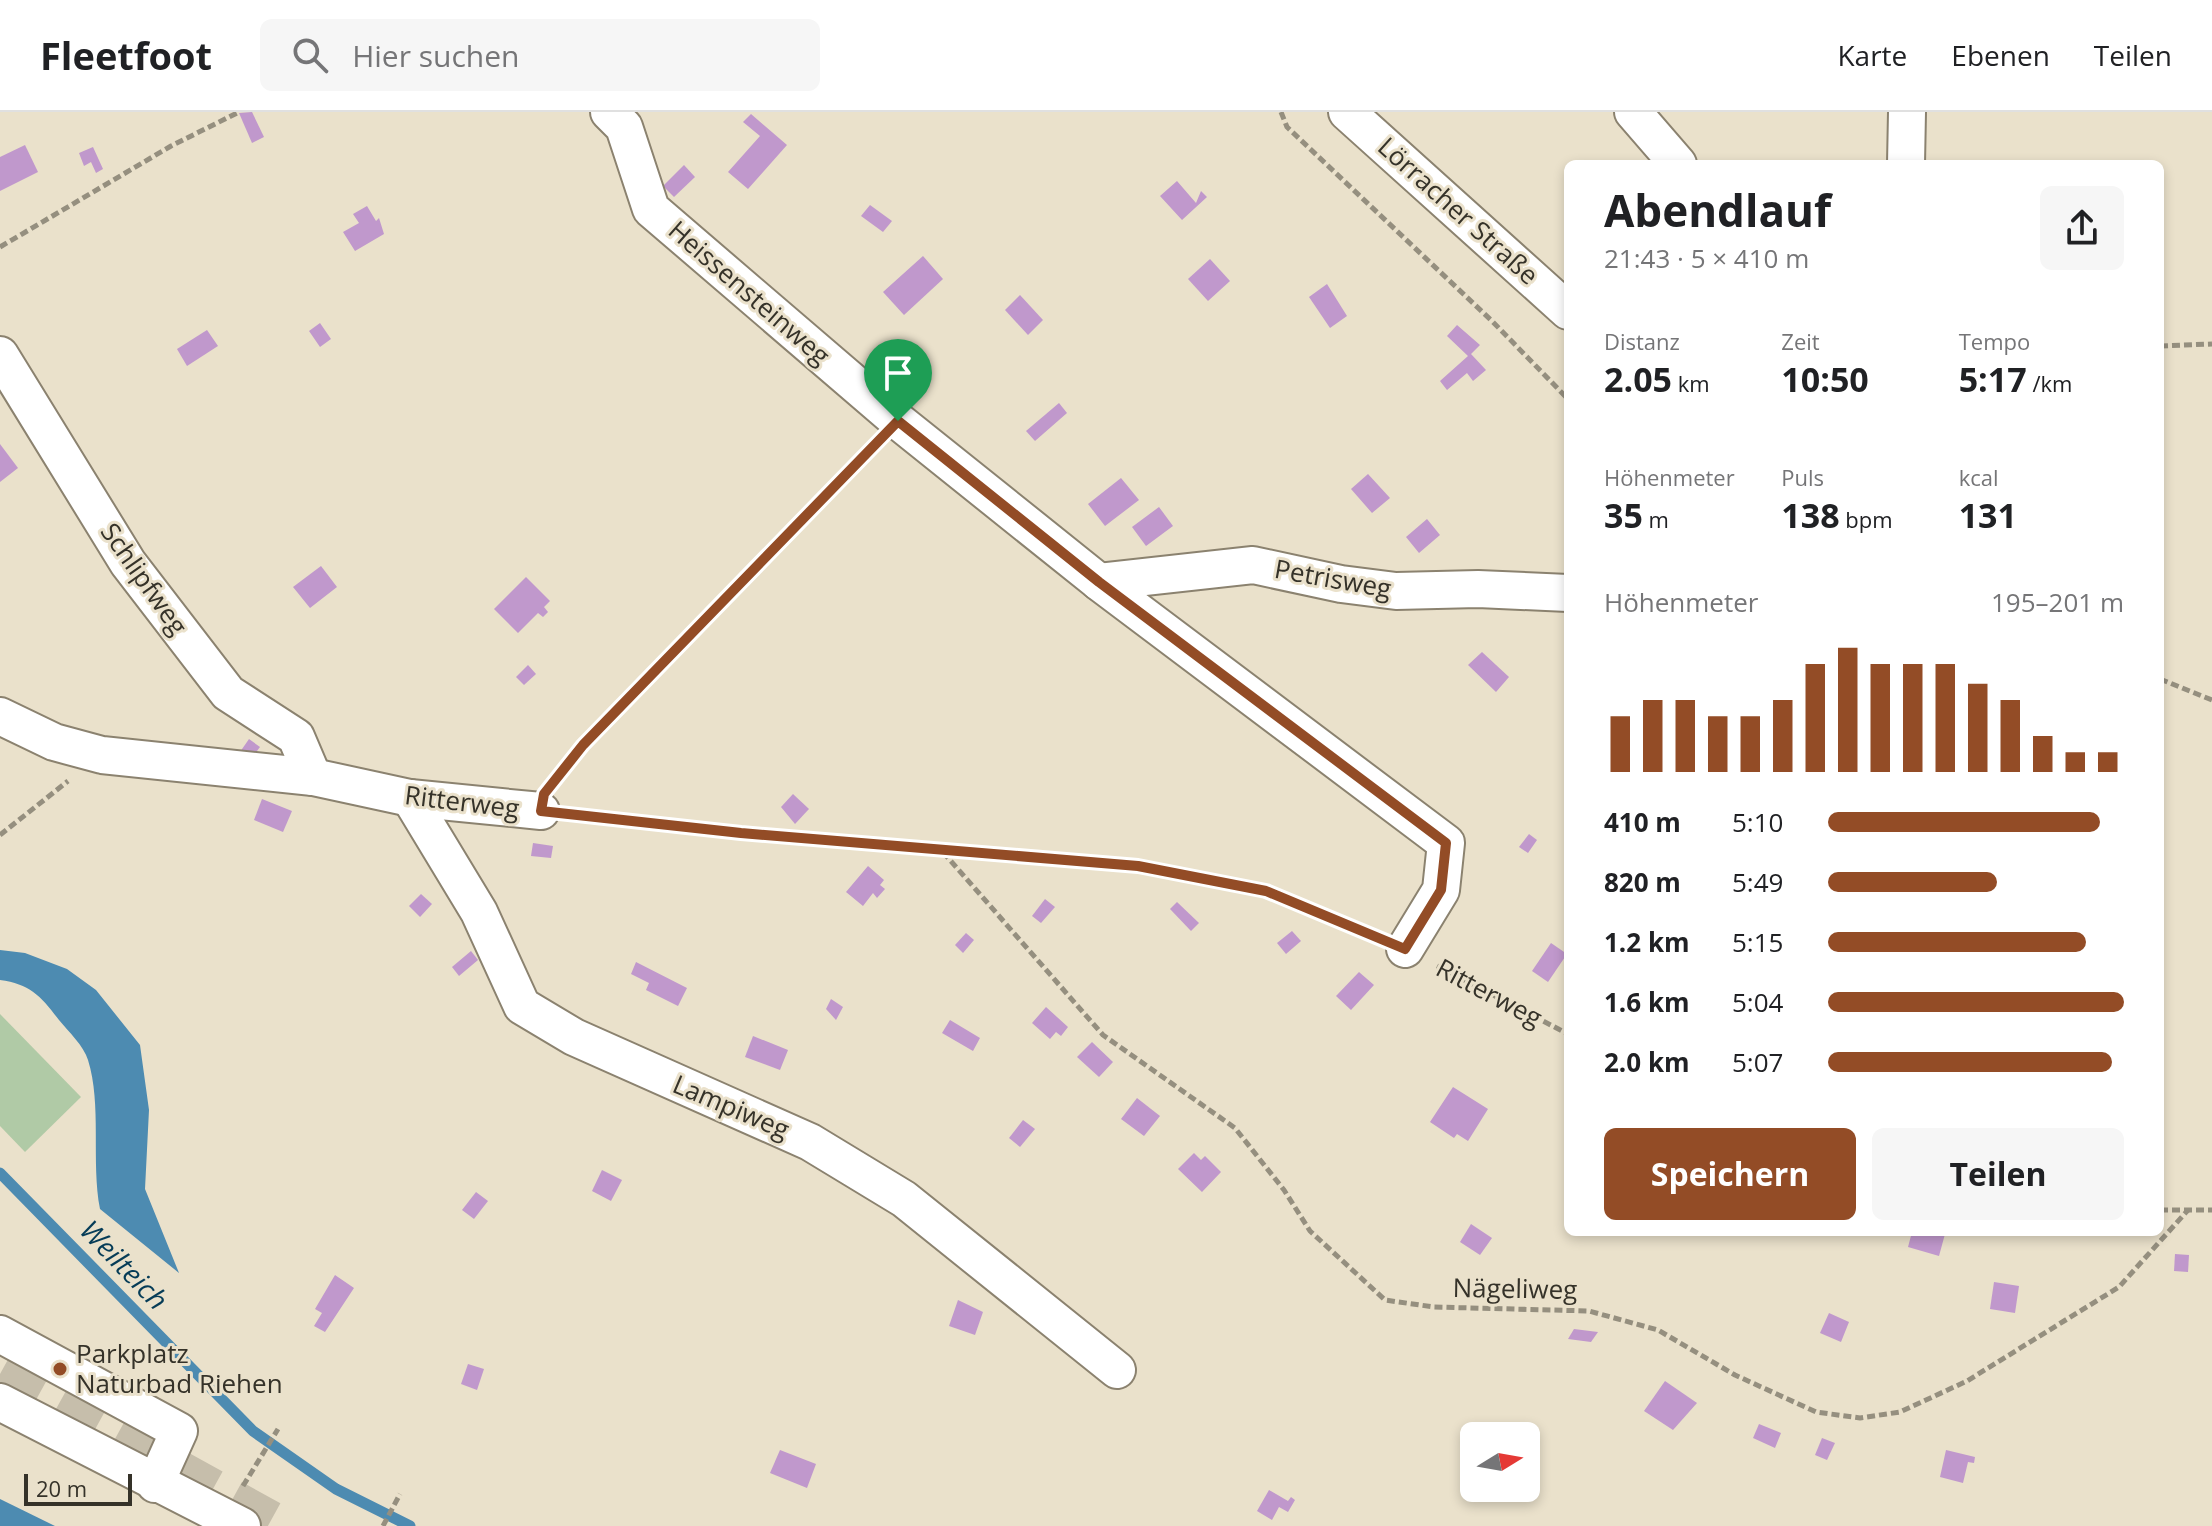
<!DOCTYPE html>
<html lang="de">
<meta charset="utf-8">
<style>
body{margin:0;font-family:"Open Sans",sans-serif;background:#f6f6f6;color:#202124;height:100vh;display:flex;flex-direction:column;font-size:30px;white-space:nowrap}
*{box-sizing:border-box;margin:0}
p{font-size:26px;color:#757577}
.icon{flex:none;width:44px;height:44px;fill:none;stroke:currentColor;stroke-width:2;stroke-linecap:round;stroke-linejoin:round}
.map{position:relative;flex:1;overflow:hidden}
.sheet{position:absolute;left:1564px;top:48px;width:600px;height:1076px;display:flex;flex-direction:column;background:#fff;border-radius:12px;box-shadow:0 4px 12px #0003}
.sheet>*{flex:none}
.needle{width:52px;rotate:79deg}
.controls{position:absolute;left:1460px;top:1310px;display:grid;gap:16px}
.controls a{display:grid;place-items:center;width:80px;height:80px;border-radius:12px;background:#fff;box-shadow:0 4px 12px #0003;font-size:40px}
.scale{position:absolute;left:24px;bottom:20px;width:108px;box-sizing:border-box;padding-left:8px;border:4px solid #353229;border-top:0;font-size:22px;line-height:28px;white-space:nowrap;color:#353229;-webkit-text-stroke:6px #eae1cb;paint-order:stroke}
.pin{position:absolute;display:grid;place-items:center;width:68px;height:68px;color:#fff;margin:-82px -34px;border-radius:50% 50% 50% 0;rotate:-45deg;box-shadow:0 0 8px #0007}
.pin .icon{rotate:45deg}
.round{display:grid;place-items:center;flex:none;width:84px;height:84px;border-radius:12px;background:#f6f6f6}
.head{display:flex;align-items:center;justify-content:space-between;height:136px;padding:0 40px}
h1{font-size:44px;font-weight:700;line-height:60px}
.metrics{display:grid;grid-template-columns:repeat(3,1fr);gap:12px;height:136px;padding:8px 40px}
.metrics div{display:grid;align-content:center}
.metrics b{font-size:34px;font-weight:700}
.metrics small{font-size:22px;font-weight:400}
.metrics p{font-size:22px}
.chart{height:224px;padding:16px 40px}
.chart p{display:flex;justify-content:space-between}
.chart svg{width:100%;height:144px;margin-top:8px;stroke:#934c26;stroke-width:6}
.primary-button{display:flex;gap:16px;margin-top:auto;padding:16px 40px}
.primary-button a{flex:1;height:92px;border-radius:12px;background:#934c26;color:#fff;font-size:32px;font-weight:700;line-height:92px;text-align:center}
.primary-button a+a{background:#f6f6f6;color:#202124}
ul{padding:0 40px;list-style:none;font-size:26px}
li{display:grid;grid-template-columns:128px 96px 1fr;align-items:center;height:60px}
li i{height:20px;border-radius:10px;background:#934c26}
header{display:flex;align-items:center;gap:48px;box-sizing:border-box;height:112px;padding:0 40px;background:#fff;border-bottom:2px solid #e0e0e0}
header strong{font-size:38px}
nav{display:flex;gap:44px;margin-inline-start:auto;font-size:28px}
.search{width:560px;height:72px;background:#f6f6f6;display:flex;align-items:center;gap:20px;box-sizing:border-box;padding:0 28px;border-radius:12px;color:#757577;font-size:30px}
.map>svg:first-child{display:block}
.green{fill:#b0caa6}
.water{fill:#4d8bb1}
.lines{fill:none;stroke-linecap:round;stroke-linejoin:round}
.stream{stroke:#4d8bb1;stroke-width:11}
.building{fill:#c098cc}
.major-tunnel{stroke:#c6beab;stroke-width:44;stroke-dasharray:44 22;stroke-linecap:butt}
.minor-casing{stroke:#8b826f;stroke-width:40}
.path{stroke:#958f7f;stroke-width:5;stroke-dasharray:8 4;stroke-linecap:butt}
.minor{stroke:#fff;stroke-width:36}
.route-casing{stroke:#fff;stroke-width:16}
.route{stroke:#934c26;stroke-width:10}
.poi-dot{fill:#934c26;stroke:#eae1cb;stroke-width:3}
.labels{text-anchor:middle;stroke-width:6;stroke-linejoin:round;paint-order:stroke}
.street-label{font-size:26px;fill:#353229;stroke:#eae1cb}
.poi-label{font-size:26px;fill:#353229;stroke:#eae1cb;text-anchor:start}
.water-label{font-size:28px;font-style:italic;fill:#063c57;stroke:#eae1cb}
</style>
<header>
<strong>Fleetfoot</strong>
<div class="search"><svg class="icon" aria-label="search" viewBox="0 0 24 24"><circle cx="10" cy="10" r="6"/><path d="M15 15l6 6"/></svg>Hier suchen</div>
<nav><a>Karte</a><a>Ebenen</a><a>Teilen</a></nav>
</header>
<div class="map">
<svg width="2212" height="1414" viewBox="0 0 2212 1414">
<rect width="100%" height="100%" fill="#eae1cb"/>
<polygon class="green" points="0,902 81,985 25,1040 0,1014"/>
<g class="water">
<path d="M0 838 25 841 67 857 96 878 140 933 149 998 145 1077 179 1161 100 1097C91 1049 102 993 88 948 84 934 68 919 59 908 41 884 30 872 0 868Z"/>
<polygon points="0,1387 55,1414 0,1414"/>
</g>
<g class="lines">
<polyline class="stream" points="0,1061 253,1319 336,1377 410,1414"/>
</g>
<g class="building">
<polygon points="252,0 264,25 252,31 239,1"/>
<polygon points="751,2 787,33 748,77 728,60 760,24 743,10"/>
<polygon points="25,33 38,60 0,79 0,45"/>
<polygon points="93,35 103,57 96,61 91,50 84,54 79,41"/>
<polygon points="684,53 695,65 674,85 663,74"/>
<polygon points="1177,69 1196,91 1201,79 1207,85 1182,108 1160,84"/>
<polygon points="870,93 892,109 883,120 861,104"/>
<polygon points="367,94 376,109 379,106 384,122 355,139 343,120 359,111 353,102"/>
<polygon points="923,144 943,167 904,203 883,180"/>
<polygon points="1210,147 1230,169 1208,189 1188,167"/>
<polygon points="1327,172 1347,204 1330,216 1309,185"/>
<polygon points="1020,183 1043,208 1028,223 1005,198"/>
<polygon points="320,211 331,227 320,235 309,219"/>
<polygon points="1457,213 1480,233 1471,242 1486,258 1473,269 1467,261 1447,278 1440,269 1468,244 1447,224"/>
<polygon points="207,218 218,234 187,254 177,237"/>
<polygon points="1059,291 1067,301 1035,329 1026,319"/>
<polygon points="0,332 18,356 0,370"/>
<polygon points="1368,362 1390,386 1372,401 1351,377"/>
<polygon points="1121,366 1139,388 1105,414 1088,392"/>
<polygon points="1159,395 1173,414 1146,434 1132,415"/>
<polygon points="1427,407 1440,423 1419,441 1406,425"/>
<polygon points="321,454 337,475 310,496 293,475"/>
<polygon points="526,465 550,489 544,495 548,500 543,505 538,501 518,521 494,497"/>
<polygon points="1482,540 1509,565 1496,580 1468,553"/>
<polygon points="528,553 536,562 524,573 516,565"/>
<polygon points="249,627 260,635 251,647 240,640"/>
<polygon points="793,682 809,697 795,712 781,695"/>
<polygon points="262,687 292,699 283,720 254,708"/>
<polygon points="1529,722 1537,728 1528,741 1519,735"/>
<polygon points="533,731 553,734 551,746 531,744"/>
<polygon points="868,754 884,768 880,773 885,777 877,786 873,781 863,794 846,780"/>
<polygon points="421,782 432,792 420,805 409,794"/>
<polygon points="1045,787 1055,795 1041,811 1032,804"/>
<polygon points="1177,790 1199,811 1191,819 1170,797"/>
<polygon points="1292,819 1301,829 1286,842 1277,831"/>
<polygon points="966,821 974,828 963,841 955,833"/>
<polygon points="1551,831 1567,842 1548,870 1532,859"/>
<polygon points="471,839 478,848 459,864 452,855"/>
<polygon points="636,850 687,876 678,894 646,878 649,871 631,862"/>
<polygon points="1359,860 1374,873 1351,898 1336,884"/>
<polygon points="831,887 843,895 836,908 826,897"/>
<polygon points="1046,895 1068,915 1061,924 1056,920 1050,927 1032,911"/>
<polygon points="950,908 980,926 973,939 942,921"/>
<polygon points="753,924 788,938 780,958 745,945"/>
<polygon points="1092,930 1113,950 1099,965 1077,945"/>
<polygon points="1453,975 1488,997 1468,1029 1457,1022 1454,1026 1430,1010"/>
<polygon points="1137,986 1160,1004 1144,1024 1121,1007"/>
<polygon points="1023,1008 1035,1017 1020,1035 1009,1026"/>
<polygon points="1194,1041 1201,1048 1205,1044 1221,1060 1202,1080 1178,1057"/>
<polygon points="602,1058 622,1068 611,1089 592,1079"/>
<polygon points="476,1080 488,1089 474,1107 462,1098"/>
<polygon points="1471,1112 1492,1126 1480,1143 1460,1130"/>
<polygon points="1912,1120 1945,1122 1939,1144 1908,1135"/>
<polygon points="2175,1142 2189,1143 2188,1160 2174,1159"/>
<polygon points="335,1163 354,1176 325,1220 314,1214 322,1201 315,1197"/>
<polygon points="1994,1170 2019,1174 2015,1201 1990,1197"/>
<polygon points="958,1188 983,1200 975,1223 949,1214"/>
<polygon points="1829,1201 1849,1210 1841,1230 1820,1221"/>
<polygon points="1574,1217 1598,1220 1591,1230 1568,1227"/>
<polygon points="468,1252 484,1257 477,1278 461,1272"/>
<polygon points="1665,1269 1697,1291 1673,1318 1644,1299"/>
<polygon points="1759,1312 1781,1321 1775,1336 1753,1326"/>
<polygon points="1822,1326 1835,1331 1827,1348 1815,1343"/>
<polygon points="780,1338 816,1352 807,1376 770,1361"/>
<polygon points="1946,1338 1975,1345 1974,1351 1968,1350 1963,1371 1940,1365"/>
<polygon points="1269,1378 1288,1389 1291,1385 1295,1388 1288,1400 1279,1395 1272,1408 1257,1399"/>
</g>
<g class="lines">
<polyline class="major-tunnel" points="0,1262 276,1414"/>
<g class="minor-casing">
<g id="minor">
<polyline points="609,0 624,15 651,97 898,309 1099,470 1446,731 1441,778 1405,837"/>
<polyline points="1347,0 1568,199"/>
<polyline points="1633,0 1678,52"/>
<polyline points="1906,52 1907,0"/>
<polyline points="0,243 128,451 228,581 296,625 313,665"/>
<polyline points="1099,470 1253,453 1341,472 1396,479 1478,477 1568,481"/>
<polyline points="0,604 54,630 102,643 313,665 410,686 541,699"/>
<polyline points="410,686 479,800 522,894 574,925 810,1030 904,1087 1117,1258"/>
<polyline points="0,1222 179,1319 155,1372"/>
<polyline points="0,1290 242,1414"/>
</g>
</g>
<g class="path">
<polyline points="1281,0 1287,15 1492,209 1568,287"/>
<polyline points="0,135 171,34 239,0"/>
<polyline points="2160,234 2212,232"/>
<polyline points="2160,567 2212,588"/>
<polyline points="557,667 583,633 875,332"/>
<polyline points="573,703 1138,754 1266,779 1373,824"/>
<polyline points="0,723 68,669"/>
<polyline points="943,740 1103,923 1235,1016 1284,1078 1310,1119 1385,1188 1434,1195 1589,1199 1658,1218 1735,1263 1816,1300 1860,1306 1900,1300 1967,1269 2119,1175 2188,1098"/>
<polyline points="1437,854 1568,922"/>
<polyline points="2160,1098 2212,1098"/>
<polyline points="243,1374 278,1317"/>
<polyline points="383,1414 400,1382"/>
</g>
<use href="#minor" class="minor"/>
</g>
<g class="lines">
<g class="route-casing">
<polygon id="route" points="898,309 1099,470 1446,731 1441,778 1405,837 1266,779 1138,754 741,721 541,699 544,682 583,633"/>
</g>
<use href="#route" class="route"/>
</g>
<circle class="poi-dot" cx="60" cy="1257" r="8"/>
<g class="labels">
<g class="street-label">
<text transform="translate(1458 99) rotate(42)" y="9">Lörracher Straße</text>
<text transform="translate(749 181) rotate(41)" y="9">Heissensteinweg</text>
<text transform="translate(144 467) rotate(55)" y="9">Schlipfweg</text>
<text transform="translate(1333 467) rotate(10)" y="9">Petrisweg</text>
<text transform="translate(462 690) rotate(7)" y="9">Ritterweg</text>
<text transform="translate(1489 881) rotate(28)" y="9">Ritterweg</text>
<text transform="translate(731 995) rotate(23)" y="9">Lampiweg</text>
<text transform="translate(1515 1177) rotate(1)" y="9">Nägeliweg</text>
</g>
<g class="poi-label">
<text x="76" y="1251">Parkplatz<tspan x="76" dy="30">Naturbad Riehen</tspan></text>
</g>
<g class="water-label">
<text transform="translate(124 1153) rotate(46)" y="10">Weilteich</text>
</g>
</g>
</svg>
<div class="controls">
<a><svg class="needle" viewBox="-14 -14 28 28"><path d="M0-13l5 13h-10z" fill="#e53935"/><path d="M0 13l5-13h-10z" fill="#757577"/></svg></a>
</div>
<div class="scale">20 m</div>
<div class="pin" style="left:898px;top:309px;background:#1e9e55"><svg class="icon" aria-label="arrive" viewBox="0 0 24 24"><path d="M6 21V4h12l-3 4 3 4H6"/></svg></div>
<section class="sheet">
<div class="head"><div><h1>Abendlauf</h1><p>21:43 · 5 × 410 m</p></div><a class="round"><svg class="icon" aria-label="share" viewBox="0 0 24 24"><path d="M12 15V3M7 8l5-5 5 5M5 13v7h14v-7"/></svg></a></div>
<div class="metrics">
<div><p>Distanz</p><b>2.05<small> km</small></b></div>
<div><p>Zeit</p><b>10:50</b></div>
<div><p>Tempo</p><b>5:17<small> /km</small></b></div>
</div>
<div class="metrics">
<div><p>Höhenmeter</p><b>35<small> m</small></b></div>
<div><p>Puls</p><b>138<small> bpm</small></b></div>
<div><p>kcal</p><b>131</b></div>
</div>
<div class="chart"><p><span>Höhenmeter</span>195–201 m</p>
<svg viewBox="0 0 160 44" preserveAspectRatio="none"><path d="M5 44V27M15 44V22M25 44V22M35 44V27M45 44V27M55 44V22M65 44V11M75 44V6M85 44V11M95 44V11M105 44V11M115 44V17M125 44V22M135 44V33M145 44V38M155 44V38"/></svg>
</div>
<ul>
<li><b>410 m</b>5:10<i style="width:92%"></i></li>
<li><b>820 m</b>5:49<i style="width:57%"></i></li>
<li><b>1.2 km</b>5:15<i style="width:87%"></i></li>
<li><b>1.6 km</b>5:04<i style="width:100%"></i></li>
<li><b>2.0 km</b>5:07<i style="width:96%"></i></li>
</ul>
<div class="primary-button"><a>Speichern</a><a>Teilen</a></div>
</section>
</div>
